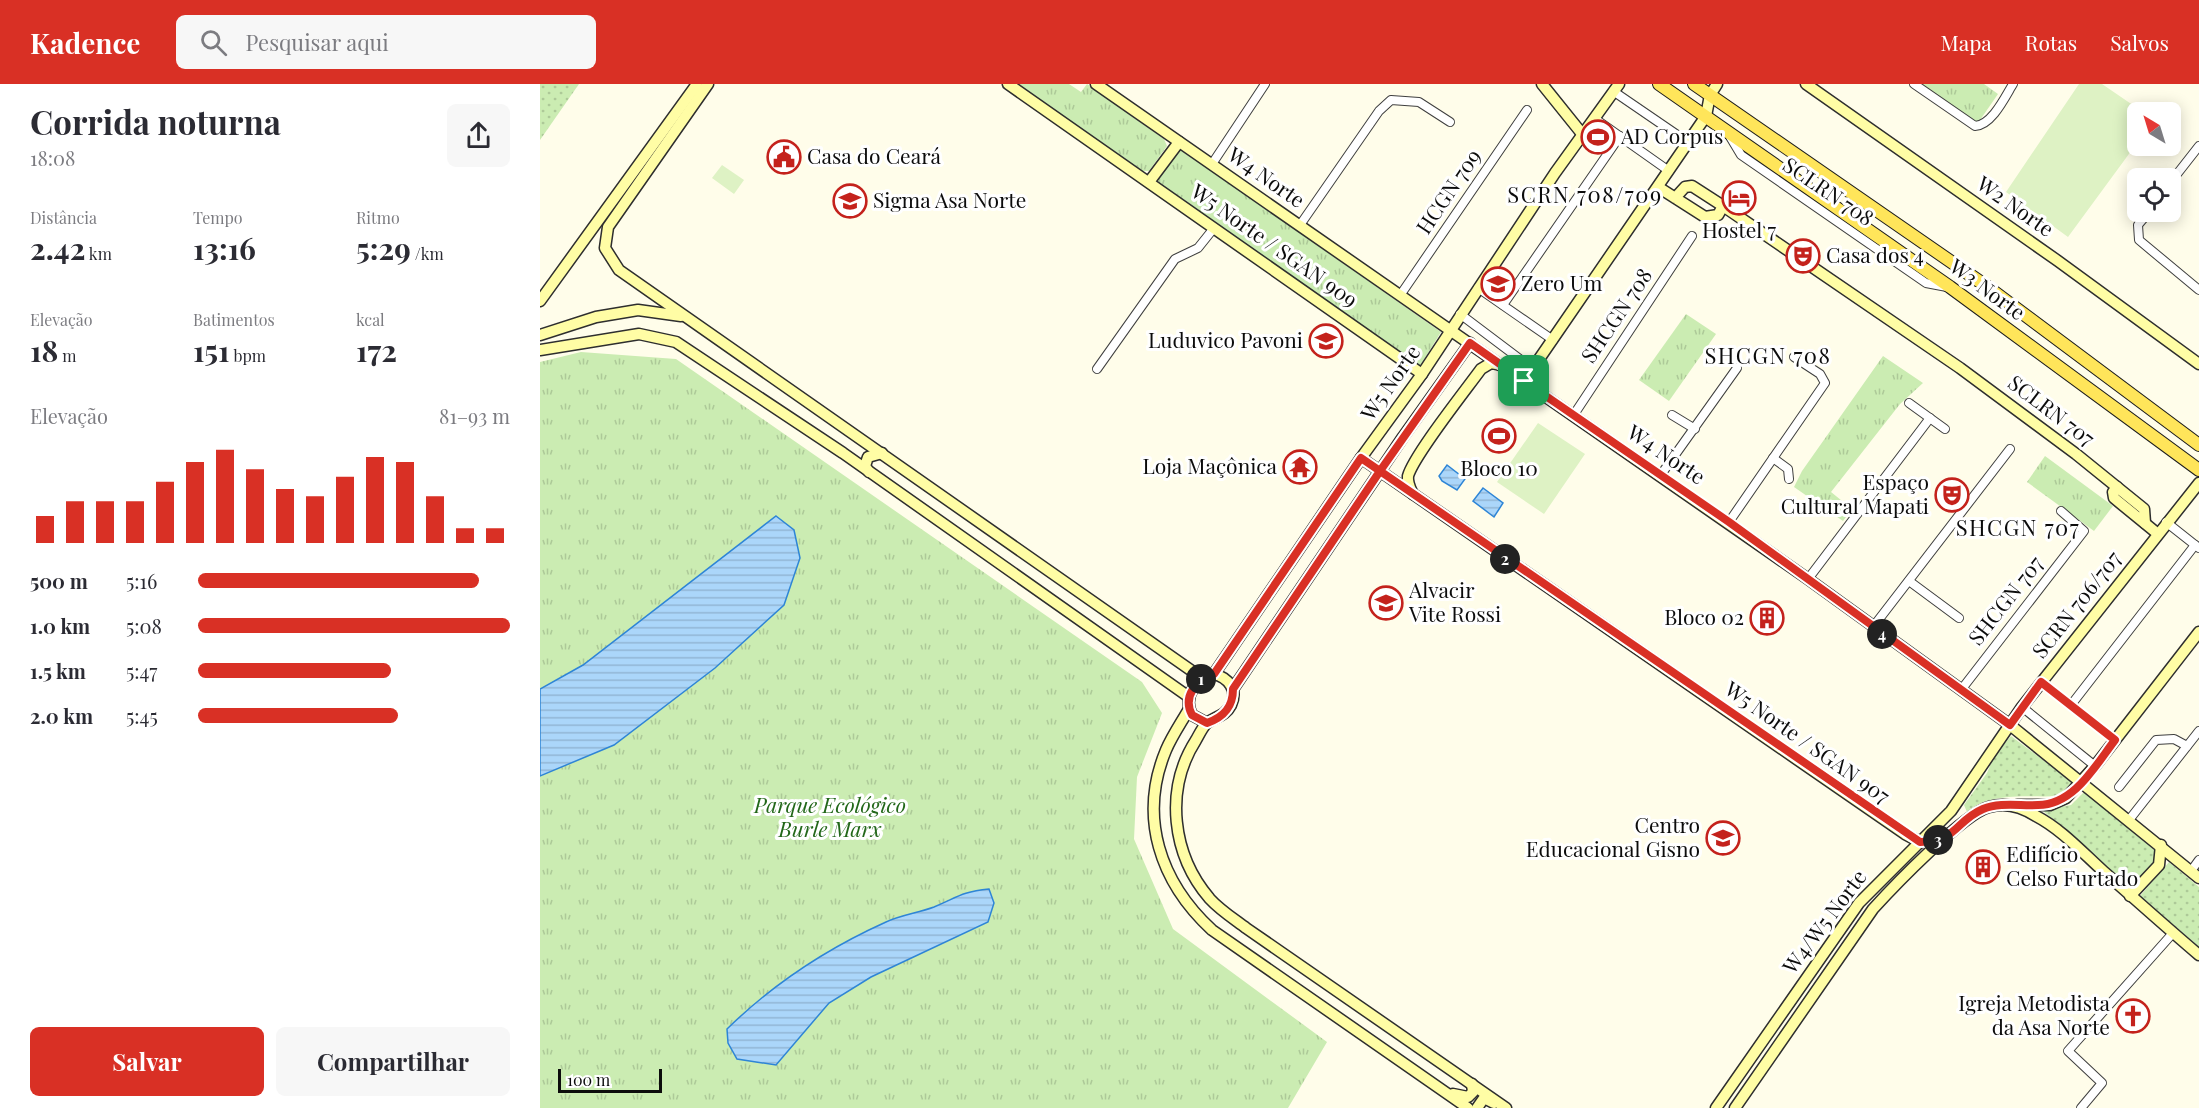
<!DOCTYPE html>
<html lang="pt">
<meta charset="utf-8">
<style>
body{margin:0;font-family:"Playfair Display",serif;background:#f7f7f7;color:#2b2b33;height:100vh;display:flex;flex-direction:column;font-size:22px;white-space:nowrap}
*{box-sizing:border-box;margin:0}
p{font-size:20px;color:#7c7c81}
.icon{flex:none;width:33px;height:33px;fill:none;stroke:currentColor;stroke-width:2;stroke-linecap:round;stroke-linejoin:round}
.map{position:relative;flex:1;overflow:hidden}
.details{display:flex;flex-direction:column;background:#fff;width:540px}
.details>*{flex:none}
.needle{width:39px;rotate:322deg}
.controls{position:absolute;left:1587px;top:18px;display:grid;gap:12px}
.controls a{display:grid;place-items:center;width:54px;height:54px;border-radius:9px;background:#fff;box-shadow:0 3px 15px #0003;font-size:30px}
.scale{position:absolute;left:18px;bottom:15px;width:104px;box-sizing:border-box;padding-left:6px;border:3px solid #0c0c0c;border-top:0;font-size:16px;line-height:21px;white-space:nowrap;color:#0c0c0c;-webkit-text-stroke:4px #fff;paint-order:stroke}
.pin{position:absolute;display:grid;place-items:center;width:51px;height:51px;color:#fff;margin:-26px;border-radius:12px;box-shadow:0 3px 9px #0006}
.km{position:absolute;width:30px;height:30px;margin:-15px;border-radius:50%;background:#222;color:#fff;font-size:16px;line-height:30px;text-align:center}
.round{display:grid;place-items:center;flex:none;width:63px;height:63px;border-radius:9px;background:#f7f7f7}
.summary{display:flex;align-items:center;justify-content:space-between;height:102px;padding:0 30px}
h1{font-size:33px;font-weight:700;line-height:45px}
.figures{display:grid;grid-template-columns:repeat(3,1fr);gap:9px;height:102px;padding:6px 30px}
.figures div{display:grid;align-content:center}
.figures b{font-size:30px;font-weight:700}
.figures small{font-size:16px;font-weight:400}
.figures p{font-size:16px}
.chart{height:168px;padding:12px 30px}
.chart p{display:flex;justify-content:space-between}
.chart svg{width:100%;height:108px;margin-top:6px;stroke:#d93025;stroke-width:6}
.cta{display:flex;gap:12px;margin-top:auto;padding:12px 30px}
.cta a{flex:1;height:69px;border-radius:9px;background:#d93025;color:#fff;font-size:24px;font-weight:700;line-height:69px;text-align:center}
.cta a+a{background:#f7f7f7;color:#2b2b33}
ul{padding:0 30px;list-style:none;font-size:20px}
li{display:grid;grid-template-columns:96px 72px 1fr;align-items:center;height:45px}
li i{height:15px;border-radius:8px;background:#d93025}
header{display:flex;align-items:center;gap:36px;box-sizing:border-box;height:84px;padding:0 30px;background:#d93025;color:#fff}
header strong{font-size:28px}
nav{display:flex;gap:33px;margin-inline-start:auto;font-size:21px}
.search{width:420px;height:54px;background:#f7f7f7;display:flex;align-items:center;gap:15px;box-sizing:border-box;padding:0 21px;border-radius:9px;color:#7c7c81;font-size:22px}
main{display:flex;flex:1;min-height:0}
.map>svg:first-child{display:block}
.grass{fill:url(#grass-dots)}
.park{fill:url(#park-tufts)}
.pitch{fill:#def2c4}
.water{fill:url(#water-rules);stroke:#2e85d6;stroke-width:1.5}
.lines{fill:none;stroke-linecap:round;stroke-linejoin:round}
.street-casing{stroke:#3f3f3f;stroke-width:10}
.secondary-casing{stroke:#2e2e2e;stroke-width:13}
.primary-casing{stroke:#1d1d1d;stroke-width:14}
.street{stroke:#fff;stroke-width:8}
.secondary{stroke:#fffda5;stroke-width:10}
.primary{stroke:#ffe55a;stroke-width:12}
.route-casing{stroke:#fff;stroke-width:12}
.route{stroke:#d93025;stroke-width:8}
.labels{text-anchor:middle;stroke-width:6;stroke-linejoin:round;paint-order:stroke}
.poi-label{font-size:21px;fill:#0c0c0c;stroke:#fff;text-anchor:start}
.street-label{font-size:21px;fill:#0c0c0c;stroke:#fff}
.park-label{font-size:21px;font-style:italic;fill:#226719;stroke:#fff}
.neighbourhood-label{font-size:22px;letter-spacing:1.5px;fill:#0c0c0c;stroke:#fff}
</style>
<header>
<strong>Kadence</strong>
<div class="search"><svg class="icon" aria-label="search" viewBox="0 0 24 24"><circle cx="10" cy="10" r="6"/><path d="M15 15l6 6"/></svg>Pesquisar aqui</div>
<nav><a>Mapa</a><a>Rotas</a><a>Salvos</a></nav>
</header>
<main>
<section class="details">
<div class="summary"><div><h1>Corrida noturna</h1><p>18:08</p></div><a class="round"><svg class="icon" aria-label="share" viewBox="0 0 24 24"><path d="M12 15V3M7 8l5-5 5 5M5 13v7h14v-7"/></svg></a></div>
<div class="figures">
<div><p>Distância</p><b>2.42<small> km</small></b></div>
<div><p>Tempo</p><b>13:16</b></div>
<div><p>Ritmo</p><b>5:29<small> /km</small></b></div>
</div>
<div class="figures">
<div><p>Elevação</p><b>18<small> m</small></b></div>
<div><p>Batimentos</p><b>151<small> bpm</small></b></div>
<div><p>kcal</p><b>172</b></div>
</div>
<div class="chart"><p><span>Elevação</span>81–93 m</p>
<svg viewBox="0 0 160 44" preserveAspectRatio="none"><path d="M5 44V33M15 44V27M25 44V27M35 44V27M45 44V19M55 44V11M65 44V6M75 44V14M85 44V22M95 44V25M105 44V17M115 44V9M125 44V11M135 44V25M145 44V38M155 44V38"/></svg>
</div>
<ul>
<li><b>500 m</b>5:16<i style="width:90%"></i></li>
<li><b>1.0 km</b>5:08<i style="width:100%"></i></li>
<li><b>1.5 km</b>5:47<i style="width:62%"></i></li>
<li><b>2.0 km</b>5:45<i style="width:64%"></i></li>
</ul>
<div class="cta"><a>Salvar</a><a>Compartilhar</a></div>
</section>
<div class="map">
<svg width="1659" height="1024" viewBox="0 0 1659 1024">
<defs>
<pattern id="grass-dots" width="8" height="8" patternUnits="userSpaceOnUse" patternTransform="scale(1.5)"><rect width="8" height="8" fill="#cbecb2"/><path d="M2 2h.1M6 6h.1" fill="none" stroke="#adc998" stroke-width="1.8" stroke-linecap="round"/></pattern>
<pattern id="park-tufts" width="24" height="20" patternUnits="userSpaceOnUse" patternTransform="scale(1.5)"><rect width="24" height="20" fill="#cbecb2"/><path d="M3 7l-1-3M5 7V3M7 7l1-3M15 17l-1-3M17 17v-4M19 17l1-3" fill="none" stroke="#adc998"/></pattern>
<pattern id="water-rules" width="6" height="5" patternUnits="userSpaceOnUse" patternTransform="scale(1.5)"><rect width="6" height="5" fill="#abd6fa"/><path d="M0 2.5h6" fill="none" stroke="#92b6d5"/></pattern>
</defs>
<rect width="100%" height="100%" fill="#fffdea"/>
<g class="grass">
<polygon points="0,0 39,0 0,56"/>
<path d="M1471 652 1531 697V702L1520 712C1490 714 1451 707 1427 728L1424 721 1447 689 1454 672Z"/>
<polygon points="1544,708 1617,768 1618,774 1598,800 1591,802 1585,799 1502,726 1531,721"/>
<polygon points="1629,778 1659,803 1659,863 1600,812"/>
</g>
<g class="park">
<polygon points="476,0 529,0 541,8 547,0 624,55 627,62 609,87 601,87"/>
<polygon points="1380,0 1444,0 1458,10 1438,39"/>
<polygon points="642,66 901,248 880,282 616,97 635,67"/>
<polygon points="1146,230 1176,250 1129,317 1099,296"/>
<polygon points="41,268 136,275 602,598 622,629 597,693 594,755 633,845 787,958 748,1024 0,1024 0,278"/>
<polygon points="1343,272 1383,299 1360,320 1291,408 1312,425 1303,437 1254,403 1262,387"/>
<polygon points="1505,372 1573,422 1554,447 1487,398"/>
</g>
<g class="pitch">
<polygon points="1539,0 1562,0 1603,28 1598,28 1597,59 1528,153 1466,108"/>
<polygon points="182,81 204,96 194,110 172,94"/>
<polygon points="998,339 1045,370 1004,430 957,398"/>
</g>
<g class="water">
<polygon points="907,381 925,395 917,406 902,397 899,392"/>
<polygon points="943,404 963,419 954,433 933,417"/>
<polygon points="236,432 254,446 260,474 244,521 175,584 74,661 0,692 0,605 43,581"/>
<path d="M449 805 454 819 448 838 331 893 289 919 236 981 197 975 188 959 187 945C234 899 286 865 346 838 361 831 378 829 394 823 418 813 421 808 449 805Z"/>
</g>
<g class="lines">
<g class="street-casing">
<g id="street">
<path d="M1374 0 1435 42C1452 41 1465 13 1473 0"/>
<polyline points="1073,7 1149,59"/>
<polyline points="1054,34 1129,87"/>
<polyline points="1189,51 1201,71 1386,199 1407,203"/>
<polyline points="672,80 725,0"/>
<polyline points="1630,99 1659,62"/>
<polyline points="1609,128 1598,141 1599,156 1659,206"/>
<polyline points="760,141 839,27 851,16 879,18 910,38"/>
<polyline points="938,204 1013,256"/>
<polyline points="861,210 987,26"/>
<polyline points="963,221 1080,52"/>
<polyline points="920,230 993,285"/>
<polyline points="557,285 635,175 658,164 674,144"/>
<polyline points="1369,319 1405,345"/>
<polyline points="1132,331 1155,345"/>
<polyline points="1033,332 1152,152"/>
<polyline points="1233,374 1248,385 1249,395"/>
<polyline points="1120,392 1197,284"/>
<polyline points="1189,438 1285,299 1280,290 1254,273"/>
<polyline points="1626,438 1659,464"/>
<polyline points="1268,495 1390,334"/>
<polyline points="1369,497 1419,534"/>
<polyline points="1333,543 1470,365"/>
<polyline points="1501,598 1575,656"/>
<polyline points="1421,606 1544,447 1521,427"/>
<polyline points="1531,621 1655,461"/>
<polyline points="1482,623 1555,682"/>
<polyline points="1579,703 1616,656 1634,655 1647,662"/>
<polyline points="1589,736 1659,647"/>
<polyline points="1651,787 1659,776"/>
<polyline points="1541,1024 1562,999 1528,967 1633,849"/>
</g>
</g>
<g class="secondary-casing">
<g id="secondary">
<polyline points="168,0 68,143 65,164 79,186 662,594"/>
<polyline points="468,0 882,290"/>
<polyline points="556,0 1268,495 1470,641 1659,794"/>
<polyline points="1002,0 1043,51"/>
<polyline points="1266,0 1518,177 1659,280"/>
<polyline points="609,98 639,58"/>
<polyline points="1118,103 1165,133 1178,131 1183,122 1152,102 1145,103 1135,114"/>
<polyline points="1183,122 1420,284 1536,370 1604,425 1605,439"/>
<polyline points="0,217 157,0"/>
<polyline points="0,251 56,233 98,226 141,232"/>
<polyline points="0,266 99,250 136,258 303,369 649,613"/>
<polyline points="984,297 1166,32 1170,11 1177,0"/>
<polyline points="821,374 1365,750 1380,758 1406,755"/>
<polyline points="329,388 325,382 328,373 342,369"/>
<polyline points="1577,403 1573,408 1574,414 1618,450"/>
<path d="M873 410C870 404 867 399 868 392 874 371 925 307 941 285L951 279 961 281"/>
<polyline points="674,590 821,374 882,290 1015,89 1079,0"/>
<polyline points="693,605 863,353 930,259"/>
<path d="M649 625C641 639 632 652 626 666 598 733 620 798 672 846L928 1024"/>
<path d="M667 639 652 631C642 612 657 594 674 590 689 594 698 606 691 621 685 633 673 633 666 640 662 644 659 651 656 656 624 706 632 771 670 815 680 826 694 835 706 844L966 1024"/>
<polyline points="1477,721 1510,721 1526,714 1555,682 1659,548"/>
<polyline points="1590,812 1619,781 1621,761"/>
<polyline points="913,1010 928,1013 933,1008 932,1000"/>
<polyline points="937,1024 944,1014 954,1019"/>
<polyline points="1176,1024 1319,819 1411,727 1482,623 1659,399"/>
<path d="M1195 1024 1333 825C1353 803 1423 730 1449 723 1465 718 1482 723 1496 732 1521 745 1542 768 1563 787 1595 815 1626 843 1659 871"/>
</g>
</g>
<g class="primary-casing">
<g id="primary">
<polyline points="1119,0 1410,203 1659,386"/>
<polyline points="1154,0 1449,204 1659,361"/>
</g>
</g>
<use href="#street" class="street"/>
<use href="#secondary" class="secondary"/>
<use href="#primary" class="primary"/>
</g>
<g class="lines">
<g class="route-casing">
<path id="route" d="M984 297 930 259 840 387 821 374 674 590C657 595 642 612 652 631L667 639C684 633 693 623 693 605L840 387 1380 758C1417 758 1415 737 1443 725 1460 718 1480 722 1498 721 1534 721 1555 682 1575 656L1501 598 1470 641 1189 438 984 297"/>
</g>
<use href="#route" class="route"/>
</g>
<defs>
<g id="stadium-ring" transform="scale(1.725)"><circle r="9.5" fill="#fff" stroke="#c4221c" stroke-width="1.5"/><path d="M0-5a6.5 5 0 1 0 0 10a6.5 5 0 1 0 0-10ZM-3.5-1.8h7v3.6h-7Z" fill="#c4221c"/></g>
<g id="civic-ring" transform="scale(1.725)"><circle r="9.5" fill="#fff" stroke="#c4221c" stroke-width="1.5"/><path d="M-.6-6.5H3V-4.5H.6V-3L4-1V1h2V6H-6V1h2V-1L-.6-3ZM-1.2 2.5V6h2.4V2.5Z" fill="#c4221c"/></g>
<g id="hotel-ring" transform="scale(1.725)"><circle r="9.5" fill="#fff" stroke="#c4221c" stroke-width="1.5"/><path d="M-6-4.5h1.5V1H6V5H4.5V3h-9V5H-6ZM-4 0a1.8 1.8 0 1 1 3.6 0ZM.5 0V-2.5h3Q6-2.5 6 0Z" fill="#c4221c"/></g>
<g id="school-ring" transform="scale(1.725)"><circle r="9.5" fill="#fff" stroke="#c4221c" stroke-width="1.5"/><path d="M0-5L7-2L0 1L-7-2ZM-4 1L0 2.5L4 1V4Q0 6-4 4Z" fill="#c4221c"/></g>
<g id="theatre-ring" transform="scale(1.725)"><circle r="9.5" fill="#fff" stroke="#c4221c" stroke-width="1.5"/><path d="M-5-5.5Q0-4 5-5.5V0Q5 5 0 6Q-5 5-5 0ZM-3.3-2.5H-1v1.5H-3.3ZM1-2.5H3.3v1.5H1ZM-2.8 1Q0 5.5 2.8 1Z" fill="#c4221c"/></g>
<g id="university-ring" transform="scale(1.725)"><circle r="9.5" fill="#fff" stroke="#c4221c" stroke-width="1.5"/><path d="M0-5L7-2L0 1L-7-2ZM-4 1L0 2.5L4 1V4Q0 6-4 4Z" fill="#c4221c"/></g>
<g id="temple-ring" transform="scale(1.725)"><circle r="9.5" fill="#fff" stroke="#c4221c" stroke-width="1.5"/><path d="M0-6L5-2H3V0L6.5 2.5H4V6H1.5V3h-3V6H-4V2.5H-6.5L-3 0V-2H-5Z" fill="#c4221c"/></g>
<g id="building-ring" transform="scale(1.725)"><circle r="9.5" fill="#fff" stroke="#c4221c" stroke-width="1.5"/><path d="M-4-6H4V6H1V3H-1V6H-4ZM-2.5-4.3h1.7v1.8h-1.7ZM.8-4.3h1.7v1.8H.8ZM-2.5-1h1.7V.8h-1.7ZM.8-1h1.7V.8H.8Z" fill="#c4221c"/></g>
<g id="church-ring" transform="scale(1.725)"><circle r="9.5" fill="#fff" stroke="#c4221c" stroke-width="1.5"/><path d="M-1.2-6h2.4v3.5h3.3v2.4h-3.3V6h-2.4V-.1h-3.3v-2.4h3.3Z" fill="#c4221c"/></g>
</defs>
<g fill-rule="evenodd">
<use href="#stadium-ring" x="1058" y="53"/>
<use href="#civic-ring" x="244" y="73"/>
<use href="#hotel-ring" x="1199" y="114"/>
<use href="#school-ring" x="310" y="117"/>
<use href="#theatre-ring" x="1263" y="172"/>
<use href="#university-ring" x="958" y="200"/>
<use href="#school-ring" x="786" y="257"/>
<use href="#stadium-ring" x="959" y="352"/>
<use href="#temple-ring" x="760" y="383"/>
<use href="#theatre-ring" x="1412" y="411"/>
<use href="#school-ring" x="846" y="519"/>
<use href="#building-ring" x="1227" y="534"/>
<use href="#school-ring" x="1183" y="754"/>
<use href="#building-ring" x="1443" y="783"/>
<use href="#church-ring" x="1593" y="932"/>
</g>
<g class="labels">
<g class="poi-label">
<text x="1081" y="60">AD Corpus</text>
<text x="267" y="80">Casa do Ceará</text>
<text x="333" y="124">Sigma Asa Norte</text>
<text x="1199" y="154" text-anchor="middle">Hostel 7</text>
<text x="1286" y="179">Casa dos 4</text>
<text x="981" y="207">Zero Um</text>
<text x="763" y="264" text-anchor="end">Luduvico Pavoni</text>
<text x="737" y="390" text-anchor="end">Loja Maçônica</text>
<text x="959" y="392" text-anchor="middle">Bloco 10</text>
<text x="1389" y="406" text-anchor="end">Espaço<tspan x="1389" dy="24">Cultural Mapati</tspan></text>
<text x="869" y="514">Alvacir<tspan x="869" dy="24">Vite Rossi</tspan></text>
<text x="1204" y="541" text-anchor="end">Bloco 02</text>
<text x="1160" y="749" text-anchor="end">Centro<tspan x="1160" dy="24">Educacional Gisno</tspan></text>
<text x="1466" y="778">Edifício<tspan x="1466" dy="24">Celso Furtado</tspan></text>
<text x="1570" y="927" text-anchor="end">Igreja Metodista<tspan x="1570" dy="24">da Asa Norte</tspan></text>
</g>
<g class="street-label">
<text transform="translate(726 94) rotate(35)" y="7">W4 Norte</text>
<text transform="translate(909 108) rotate(-56)" y="7">HCGN 709</text>
<text transform="translate(1288 108) rotate(34)" y="7">SCLRN 708</text>
<text transform="translate(1475 123) rotate(35)" y="7">W2 Norte</text>
<text transform="translate(734 162) rotate(35)" y="7">W5 Norte / SGAN 909</text>
<text transform="translate(1447 206) rotate(36)" y="7">W3 Norte</text>
<text transform="translate(1077 232) rotate(-56)" y="7">SHCGN 708</text>
<text transform="translate(851 299) rotate(-55)" y="7">W5 Norte</text>
<text transform="translate(1511 327) rotate(37)" y="7">SCLRN 707</text>
<text transform="translate(1126 371) rotate(34)" y="7">W4 Norte</text>
<text transform="translate(1466 517) rotate(-52)" y="7">SHCGN 707</text>
<text transform="translate(1537 521) rotate(-52)" y="7">SCRN 706/707</text>
<text transform="translate(1267 659) rotate(35)" y="7">W5 Norte / SGAN 907</text>
<text transform="translate(1285 838) rotate(-53)" y="7">W4/W5 Norte</text>
</g>
<g class="park-label">
<text x="290" y="729">Parque Ecológico<tspan x="290" dy="24">Burle Marx</tspan></text>
</g>
<g class="neighbourhood-label">
<text x="1045" y="119">SCRN 708/709</text>
<text x="1228" y="280">SHCGN 708</text>
<text x="1478" y="452">SHCGN 707</text>
</g>
</g>
</svg>
<div class="controls">
<a><svg class="needle" viewBox="-14 -14 28 28"><path d="M0-13l5 13h-10z" fill="#e53935"/><path d="M0 13l5-13h-10z" fill="#7c7c81"/></svg></a>
<a><svg class="icon" aria-label="locate" viewBox="0 0 24 24"><circle cx="12" cy="12" r="6"/><path d="M12 2v4M12 18v4M2 12h4M18 12h4"/></svg></a>
</div>
<div class="scale">100 m</div>
<div class="pin" style="left:984px;top:297px;background:#1e9e55"><svg class="icon" aria-label="arrive" viewBox="0 0 24 24"><path d="M6 21V4h12l-3 4 3 4H6"/></svg></div>
<b class="km" style="left:661px;top:595px">1</b>
<b class="km" style="left:965px;top:475px">2</b>
<b class="km" style="left:1398px;top:756px">3</b>
<b class="km" style="left:1342px;top:550px">4</b>
</div>
</main>
